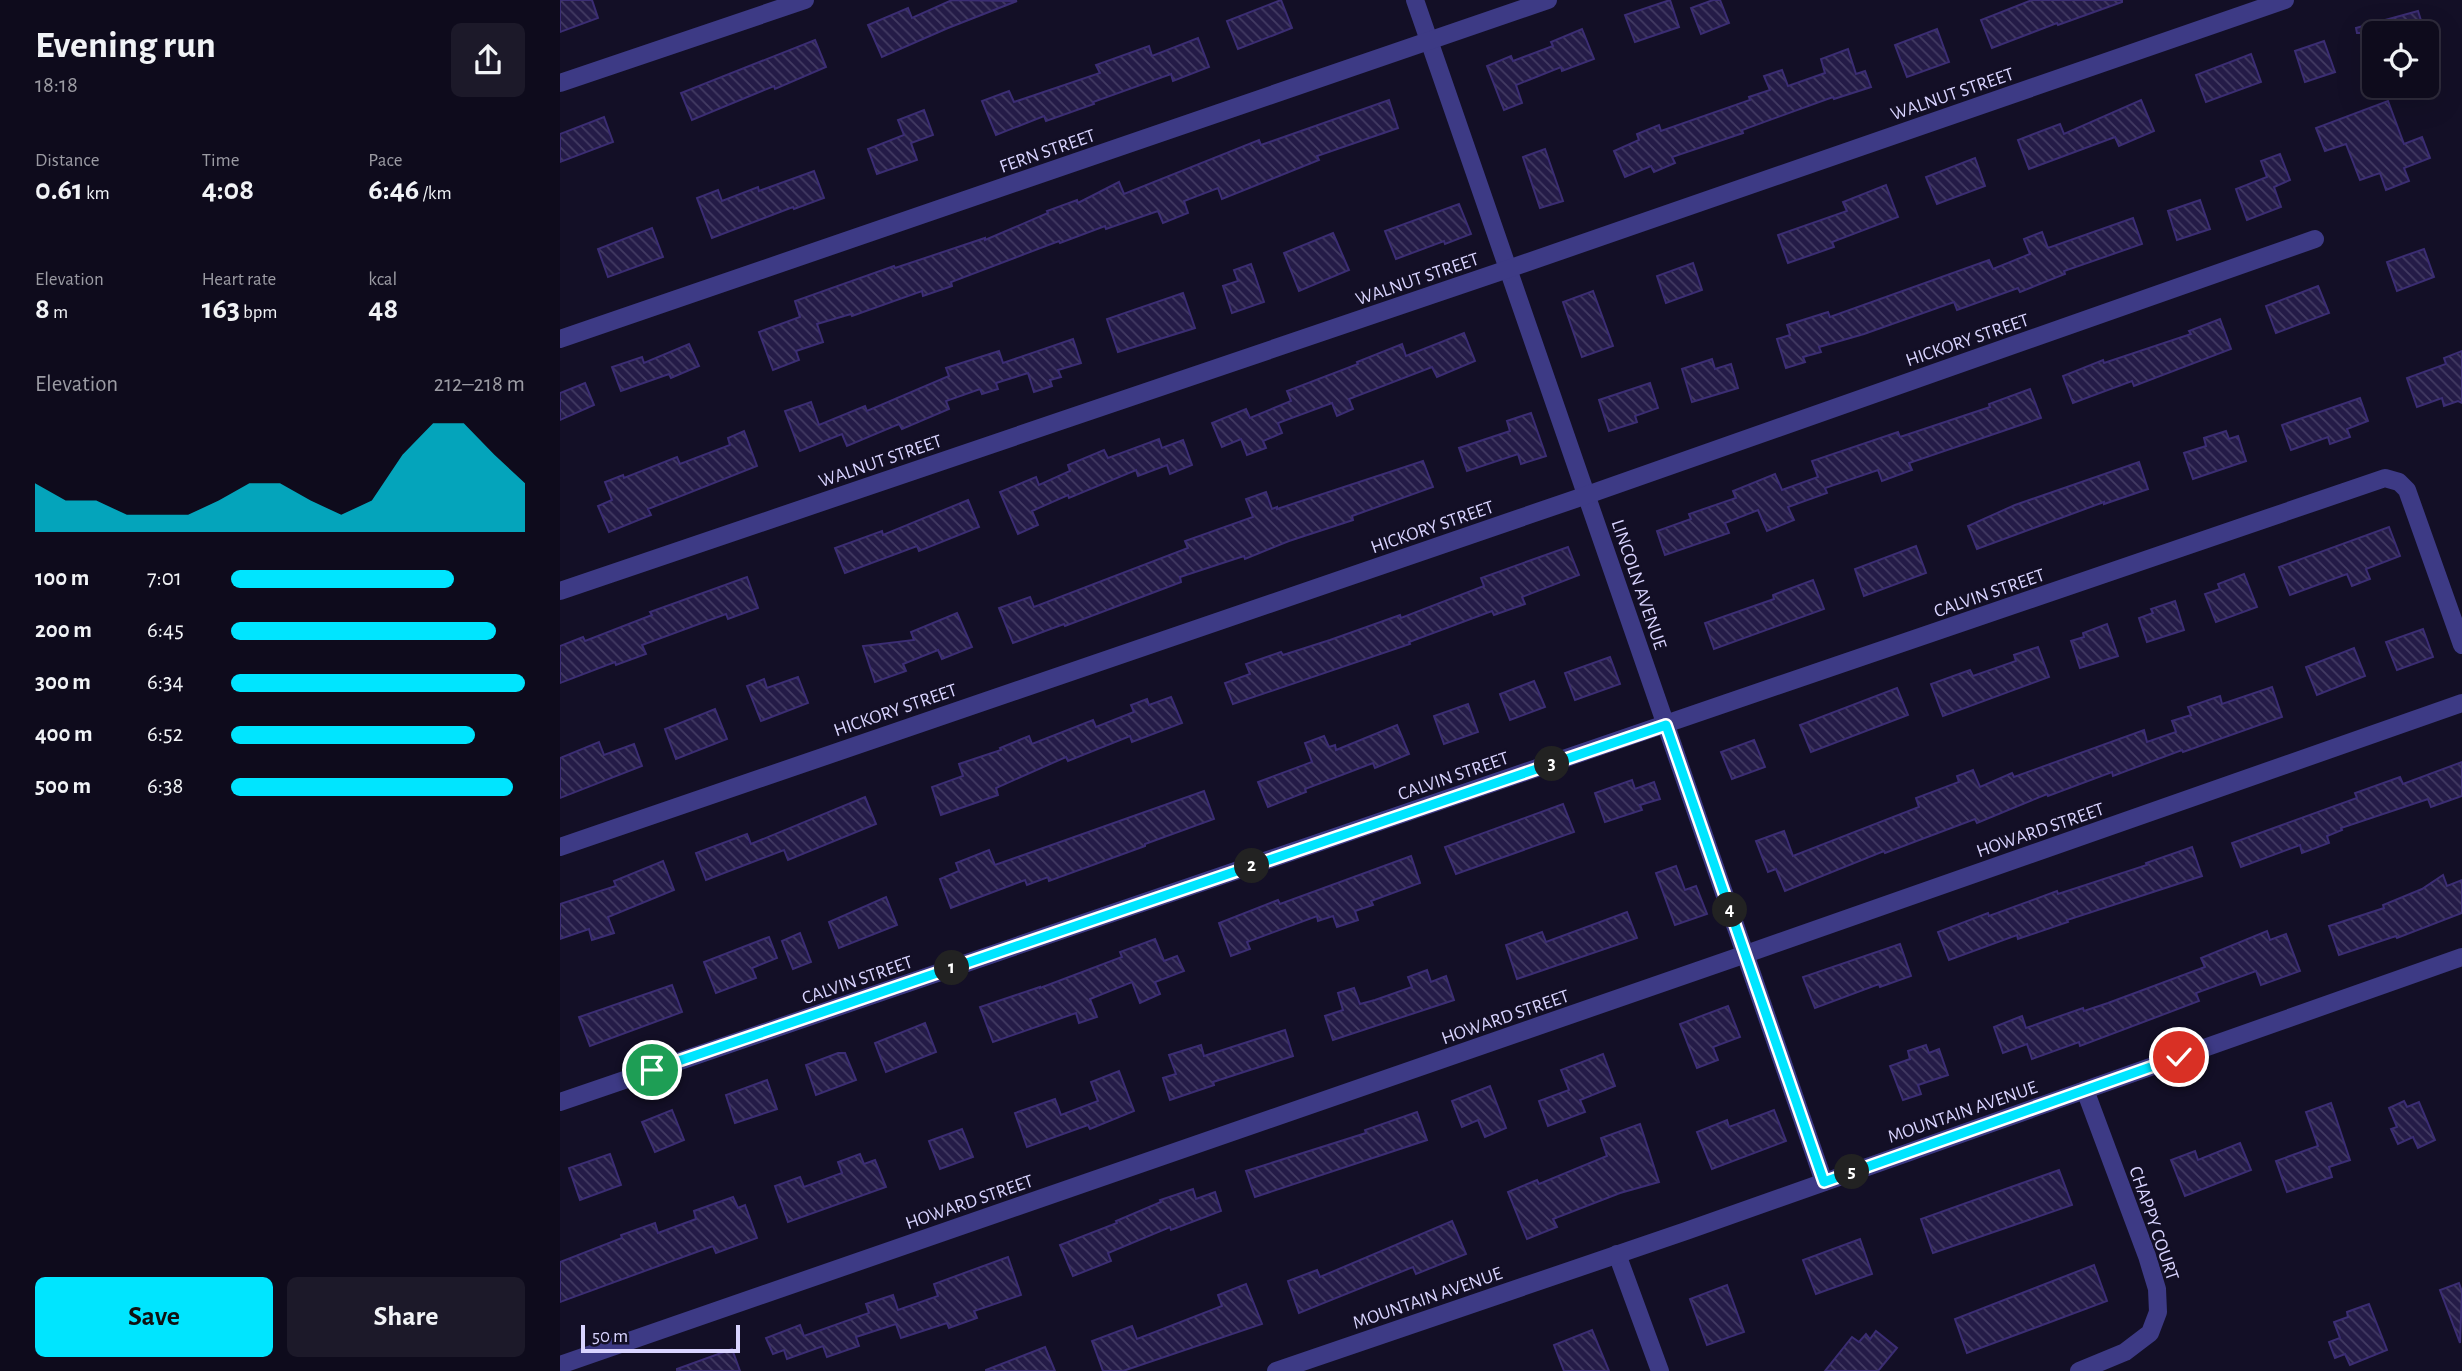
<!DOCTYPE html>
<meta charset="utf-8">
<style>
body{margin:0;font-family:"Alegreya Sans",sans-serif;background:#1c1929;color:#f1f3f6;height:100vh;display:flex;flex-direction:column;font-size:26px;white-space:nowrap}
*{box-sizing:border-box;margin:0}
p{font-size:23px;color:#9b9ba3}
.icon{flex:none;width:38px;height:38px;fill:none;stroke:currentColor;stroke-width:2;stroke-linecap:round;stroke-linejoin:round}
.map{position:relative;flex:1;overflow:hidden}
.drawer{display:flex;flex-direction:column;background:#0e0b1c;width:560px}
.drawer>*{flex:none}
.buttons{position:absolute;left:1802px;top:21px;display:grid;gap:14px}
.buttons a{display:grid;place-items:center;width:77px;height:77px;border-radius:10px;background:#0e0b1c;box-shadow:0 7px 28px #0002,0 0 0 2px #2e2b3b;font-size:35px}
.scale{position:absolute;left:21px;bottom:18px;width:159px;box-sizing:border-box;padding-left:7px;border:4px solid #d9d4ff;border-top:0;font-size:19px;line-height:24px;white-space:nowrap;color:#d9d4ff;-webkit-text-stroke:5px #130f26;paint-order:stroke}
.pin{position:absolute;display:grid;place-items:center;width:60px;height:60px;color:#fff;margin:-30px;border:4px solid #fff;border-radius:50%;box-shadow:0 2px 7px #0007}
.km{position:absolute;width:35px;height:35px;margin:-18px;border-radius:50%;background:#222;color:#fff;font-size:19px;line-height:35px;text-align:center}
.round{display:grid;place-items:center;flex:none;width:74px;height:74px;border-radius:10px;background:#1c1929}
.headline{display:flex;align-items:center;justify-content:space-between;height:119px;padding:0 35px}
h1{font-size:38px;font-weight:700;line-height:52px}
.metrics{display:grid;grid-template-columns:repeat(3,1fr);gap:10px;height:119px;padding:7px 35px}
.metrics div{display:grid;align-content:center}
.metrics b{font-size:30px;font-weight:700}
.metrics small{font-size:19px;font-weight:400}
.metrics p{font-size:19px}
.chart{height:196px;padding:14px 35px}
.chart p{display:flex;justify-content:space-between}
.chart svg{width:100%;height:126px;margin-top:7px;fill:#00e5ff;opacity:.7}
.primary-button{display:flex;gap:14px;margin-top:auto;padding:14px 35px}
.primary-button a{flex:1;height:80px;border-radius:10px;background:#00e5ff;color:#111;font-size:28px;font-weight:700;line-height:80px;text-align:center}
.primary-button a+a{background:#1c1929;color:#f1f3f6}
ul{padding:0 35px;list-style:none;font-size:23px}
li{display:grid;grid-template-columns:112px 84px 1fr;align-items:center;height:52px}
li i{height:18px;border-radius:9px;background:#00e5ff}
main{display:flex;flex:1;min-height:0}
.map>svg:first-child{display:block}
.building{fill:url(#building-back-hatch);stroke:#3b2d73;stroke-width:2}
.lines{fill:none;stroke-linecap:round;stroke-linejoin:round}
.street{stroke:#3d3a85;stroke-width:18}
.route-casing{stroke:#fff;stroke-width:14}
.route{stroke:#00e5ff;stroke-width:9}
.labels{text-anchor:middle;stroke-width:5;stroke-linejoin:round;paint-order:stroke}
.street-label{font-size:19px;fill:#d9d4ff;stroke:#130f26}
</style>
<main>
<section class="drawer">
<div class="headline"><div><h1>Evening run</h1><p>18:18</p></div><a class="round"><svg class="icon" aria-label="share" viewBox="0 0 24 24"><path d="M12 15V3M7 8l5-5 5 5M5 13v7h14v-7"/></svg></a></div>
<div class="metrics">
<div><p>Distance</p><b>0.61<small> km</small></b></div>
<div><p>Time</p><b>4:08</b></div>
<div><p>Pace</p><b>6:46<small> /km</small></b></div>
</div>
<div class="metrics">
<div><p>Elevation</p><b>8<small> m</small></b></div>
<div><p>Heart rate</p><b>163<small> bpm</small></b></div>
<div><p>kcal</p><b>48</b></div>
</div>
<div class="chart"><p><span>Elevation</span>212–218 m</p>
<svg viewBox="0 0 160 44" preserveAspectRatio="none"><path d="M0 44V27L10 33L20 33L30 38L40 38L50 38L60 33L70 27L80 27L90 33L100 38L110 33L120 17L130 6L140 6L150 17L160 27V44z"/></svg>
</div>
<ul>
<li><b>100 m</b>7:01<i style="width:76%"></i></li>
<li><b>200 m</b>6:45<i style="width:90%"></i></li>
<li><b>300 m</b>6:34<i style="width:100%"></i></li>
<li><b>400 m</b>6:52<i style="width:83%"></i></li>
<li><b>500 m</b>6:38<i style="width:96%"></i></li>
</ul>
<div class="primary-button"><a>Save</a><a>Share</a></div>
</section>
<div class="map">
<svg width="1902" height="1371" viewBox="0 0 1902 1371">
<defs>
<pattern id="building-back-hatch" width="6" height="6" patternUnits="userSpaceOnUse" patternTransform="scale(1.75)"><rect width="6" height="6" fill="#241b47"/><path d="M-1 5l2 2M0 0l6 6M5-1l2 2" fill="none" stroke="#433b63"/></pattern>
</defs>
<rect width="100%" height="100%" fill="#130f26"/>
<g class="building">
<polygon points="0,0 32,0 38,18 0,32"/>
<polygon points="392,0 457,1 388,28 322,57 308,25 348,8 352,18"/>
<polygon points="721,0 732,28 678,49 667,21"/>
<polygon points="1110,0 1119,27 1075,42 1065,15"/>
<polygon points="1153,0 1160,0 1169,23 1141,34 1131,8"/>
<polygon points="1472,0 1562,0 1562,2 1498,25 1497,23 1432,48 1421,20"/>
<polygon points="1858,11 1865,33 1797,33 1796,28"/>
<polygon points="1022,29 1034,59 1002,71 1001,67 956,85 962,103 944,110 927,66 951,56 953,61 993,46 991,42"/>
<polygon points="1377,29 1389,62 1347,77 1335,45"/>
<polygon points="638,38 649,67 613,81 611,74 533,102 534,104 486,121 484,116 436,135 422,101 449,91 454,102 540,73 536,65 589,46 592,56"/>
<polygon points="255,40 266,67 215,89 214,86 132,120 121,93"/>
<polygon points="1764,41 1775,72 1745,82 1735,51"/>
<polygon points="1288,49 1296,74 1305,71 1311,87 1274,99 1273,97 1182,130 1183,133 1112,157 1115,163 1094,172 1091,166 1065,177 1054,151 1079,140 1077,134 1099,125 1101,131 1190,100 1189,97 1210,90 1204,76 1222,70 1228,86 1265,73 1261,59"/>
<polygon points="1691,54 1701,82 1646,102 1636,75"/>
<polygon points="829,100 838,128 757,156 759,160 662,199 658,188 624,201 628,213 603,223 598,211 546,229 545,226 500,243 499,241 391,282 392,286 363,296 362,291 292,316 291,314 257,324 263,342 236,351 239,360 213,370 199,332 240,317 235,301 334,266 335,268 425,238 425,240 488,213 487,211 517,200 518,203 559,182 564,194 699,140 701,145"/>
<polygon points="1581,100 1594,131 1559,146 1555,137 1469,169 1458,140 1500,124 1504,134"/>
<polygon points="1828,101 1844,144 1862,137 1870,158 1844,168 1849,181 1826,190 1820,173 1800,180 1786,144 1765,151 1756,128"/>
<polygon points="364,110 373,135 351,143 357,160 317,174 308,149 344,135 338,120"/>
<polygon points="44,117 53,142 0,162 0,134"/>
<polygon points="985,149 1003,201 980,208 963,157"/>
<polygon points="1720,154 1730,180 1714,187 1721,207 1687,220 1676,189 1707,177 1701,161"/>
<polygon points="1415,158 1425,186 1377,204 1366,177"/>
<polygon points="254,171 264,198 234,209 233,207 152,238 137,198 158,190 162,201 198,187 199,191"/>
<polygon points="1326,185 1338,217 1272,242 1274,247 1228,263 1218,235 1287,211 1283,202"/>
<polygon points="1640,200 1650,229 1617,240 1608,211"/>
<polygon points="899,204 911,234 885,244 884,241 836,259 825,231"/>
<polygon points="1573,218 1582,244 1504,271 1505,274 1460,292 1458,288 1397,310 1394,302 1304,334 1259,347 1261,352 1243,357 1245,362 1226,368 1217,339 1230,335 1227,325 1268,312 1270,317 1429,260 1433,269 1470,254 1464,239 1482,232 1488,248"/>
<polygon points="92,228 103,257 48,277 38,249"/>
<polygon points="773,233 789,270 739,291 724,253"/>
<polygon points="1864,249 1874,277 1837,291 1827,262"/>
<polygon points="1133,263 1142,290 1106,303 1097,276"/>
<polygon points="691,264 704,302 672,313 663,286 678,281 674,270"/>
<polygon points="1758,286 1769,313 1716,333 1706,306"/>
<polygon points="1033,291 1053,346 1022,357 1003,302"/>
<polygon points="623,293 635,328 558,352 547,319"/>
<polygon points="1660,319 1671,349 1574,386 1572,381 1513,403 1503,376 1543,360 1544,363 1631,334 1629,331"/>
<polygon points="904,333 915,361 877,377 872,367 789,399 793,409 777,416 772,403 718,423 722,433 703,441 706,448 687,455 681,439 662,447 652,423 686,409 690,418 731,401 727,391 798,364 797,362 842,344 846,356"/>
<polygon points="513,339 521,363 498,370 501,377 490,380 492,386 474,392 468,373 436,383 438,389 422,394 420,389 386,401 389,409 342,429 339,424 287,446 282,434 240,451 225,411 251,402 259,425 305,406 307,411 389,376 386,368 439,351 443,363"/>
<polygon points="129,344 139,366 111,378 109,374 61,391 52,367 82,357 84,363"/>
<polygon points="1902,351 1902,403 1898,401 1884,406 1882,398 1857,407 1847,378 1886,364 1884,358"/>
<polygon points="1152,359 1155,369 1171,364 1178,388 1132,402 1122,369"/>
<polygon points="25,383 34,405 0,420 0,393"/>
<polygon points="1090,383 1098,408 1075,416 1077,422 1049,431 1039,400"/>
<polygon points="1470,389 1481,418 1349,463 1352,470 1322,481 1318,470 1265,488 1267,493 1228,507 1234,520 1207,531 1198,510 1165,523 1169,533 1105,555 1097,531 1131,519 1129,514 1176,498 1173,491 1215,474 1222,490 1258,477 1252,461 1338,432 1340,437 1430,407 1429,404"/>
<polygon points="1800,398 1808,421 1787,429 1790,437 1770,444 1768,437 1731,450 1722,425"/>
<polygon points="971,413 986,456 961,464 958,454 907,471 899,448 950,431 947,421"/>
<polygon points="184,431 197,466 88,509 91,515 49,532 38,506 52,500 45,482 63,475 64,478 117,457 120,464 170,445 168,438"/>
<polygon points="1666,431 1669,439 1678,436 1686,461 1633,479 1624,453 1646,446 1644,438"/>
<polygon points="599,439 602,448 623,440 632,465 610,474 607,465 578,476 576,470 509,498 508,495 472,511 478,525 458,534 440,492 476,477 479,485 510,471 508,465 544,450 548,458"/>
<polygon points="863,461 873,487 792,516 793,520 729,541 685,559 684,556 620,577 621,582 505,626 504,624 453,643 439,608 470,597 474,607 628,548 625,541 693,517 686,499 706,492 712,509 717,507 717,509"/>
<polygon points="1579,462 1588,489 1544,504 1544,502 1417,549 1408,526 1455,505"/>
<polygon points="408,500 419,527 359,551 357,546 285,573 275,548 322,531 323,535"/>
<polygon points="1829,527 1840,556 1806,569 1810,579 1792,586 1787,574 1730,595 1719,567"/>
<polygon points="1356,546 1366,573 1304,596 1295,569"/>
<polygon points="1008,547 1019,575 962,597 965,604 934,615 932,611 849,642 850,644 673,704 665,683 690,674 686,664 721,652 723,655 770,640 840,615 841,618 924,586 921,578"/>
<polygon points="1684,574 1697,607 1656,622 1645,594 1660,589 1658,584"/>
<polygon points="187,577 198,608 168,619 166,614 82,645 86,654 56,665 55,662 0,683 0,646 23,637 25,641 92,615 90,612"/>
<polygon points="1253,580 1264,609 1154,649 1145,623 1214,599 1213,595"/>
<polygon points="1615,601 1624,630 1587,642 1579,618 1593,613 1591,609"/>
<polygon points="397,613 412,647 382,659 378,650 343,664 346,671 315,682 303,646 354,640 351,632"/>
<polygon points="1547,624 1558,656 1520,668 1511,641 1524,637 1523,633"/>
<polygon points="1863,629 1873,657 1837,670 1826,642"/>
<polygon points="1478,647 1489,677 1383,716 1371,684 1410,670 1413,676 1456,661 1454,655"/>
<polygon points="1794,648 1805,676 1757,695 1746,667"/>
<polygon points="1050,657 1060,684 1015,700 1005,673"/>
<polygon points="238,677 248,703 201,721 187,686 204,679 207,688"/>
<polygon points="974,681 985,707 950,720 940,694"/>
<polygon points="1712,687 1722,717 1623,752 1622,750 1553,776 1552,772 1488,796 1487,794 1417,823 1415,819 1325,853 1324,851 1225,891 1216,869 1208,872 1196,841 1224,831 1233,856 1359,807 1356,798 1399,782 1397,776 1413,770 1420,787 1452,773 1454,777 1584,730 1587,742 1616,732 1612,721 1631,715 1628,707 1660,696 1662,704"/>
<polygon points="1337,688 1348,715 1251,752 1240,725"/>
<polygon points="611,697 622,723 572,742 570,736 508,761 506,757 436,788 438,795 381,815 372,787 403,776 399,764 441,750 440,748 469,736 472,744 533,720 536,727 574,712 571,705 587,699 589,705"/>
<polygon points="908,704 918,732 884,744 874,716"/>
<polygon points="155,709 167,739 116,759 105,729"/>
<polygon points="837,725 849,754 815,768 813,763 745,789 746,792 708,807 698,782 752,762 745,743 764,736 769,747 775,745 776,750"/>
<polygon points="1194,740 1205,767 1172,779 1161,752"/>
<polygon points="39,742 44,755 74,744 82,766 0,798 0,758"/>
<polygon points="1902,762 1902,796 1871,807 1868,799 1781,828 1782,830 1767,836 1769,843 1742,853 1740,845 1681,867 1672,843 1797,798 1795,793 1840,777 1843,784"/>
<polygon points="1072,780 1075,789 1094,782 1100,799 1080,805 1082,810 1045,822 1035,793"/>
<polygon points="644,791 654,819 585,844 585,846 489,881 488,877 467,885 465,880 391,908 380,879 399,871 396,863 429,850 435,865"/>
<polygon points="305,797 316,824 228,860 224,850 146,880 136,853 187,834 191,844"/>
<polygon points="1003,804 1014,832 896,874 885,847"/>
<polygon points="1632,847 1642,876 1507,920 1508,922 1458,939 1457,935 1389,960 1378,932 1428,913 1429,916 1497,891 1498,894 1587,865 1586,863"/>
<polygon points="851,856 860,883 811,901 813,905 795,911 798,920 777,927 773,916 758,921 757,916 687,942 690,949 671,956 659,923 718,900 720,904"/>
<polygon points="103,861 114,890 48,917 54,933 32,940 29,929 0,939 0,904 56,886 54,881"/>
<polygon points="1116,866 1125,890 1136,886 1147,914 1115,925 1096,873"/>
<polygon points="1883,875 1887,886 1902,880 1902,913 1837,938 1836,936 1779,955 1769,926 1824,908 1823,905 1862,889"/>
<polygon points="326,897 337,925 279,948 269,922"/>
<polygon points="1067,912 1077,938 957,979 946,945 982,932 986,942"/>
<polygon points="1707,931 1710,940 1726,934 1740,971 1701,985 1696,971 1636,993 1639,1001 1520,1046 1519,1042 1472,1059 1467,1044 1443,1053 1434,1027 1462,1016 1466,1028 1523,1008 1524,1011 1548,1003 1645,967 1641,958"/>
<polygon points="240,933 251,962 233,969 222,941"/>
<polygon points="209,937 217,958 192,968 196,978 156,993 144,962"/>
<polygon points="595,939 604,961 617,956 624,971 595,982 600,994 580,1003 572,982 530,999 537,1017 519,1023 516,1013 433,1042 420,1007 480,987 480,988 562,957 560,952"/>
<polygon points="1340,944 1351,976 1320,987 1319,984 1255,1008 1243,977"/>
<polygon points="867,970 871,982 886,976 894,1000 773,1040 765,1016 783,1010 778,993 794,988 800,1004 815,1000 852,987 848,977"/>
<polygon points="112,985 122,1012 30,1046 19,1017"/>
<polygon points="1168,1006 1180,1037 1153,1047 1158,1060 1137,1068 1120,1024"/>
<polygon points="365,1023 376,1052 326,1072 315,1043"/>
<polygon points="725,1030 733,1056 653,1082 654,1085 610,1100 603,1078 616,1074 609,1055 641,1045 644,1056"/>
<polygon points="1366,1045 1369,1053 1379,1049 1388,1075 1358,1085 1361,1094 1343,1100 1330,1066 1350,1059 1348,1051"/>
<polygon points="278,1053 285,1053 296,1080 256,1095 246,1065"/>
<polygon points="1043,1054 1055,1086 1020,1100 1025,1112 988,1126 979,1101 1009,1090 1001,1070"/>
<polygon points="559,1071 574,1111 530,1129 528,1125 467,1147 455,1113 495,1099 501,1115 538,1101 531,1082"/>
<polygon points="207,1080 217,1109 175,1123 166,1095"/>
<polygon points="930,1086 946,1128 925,1137 918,1120 902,1127 892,1101"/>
<polygon points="1844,1101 1847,1107 1859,1102 1875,1140 1858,1148 1853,1137 1838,1144 1831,1129 1837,1127 1829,1108"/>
<polygon points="1771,1103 1790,1160 1769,1167 1772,1177 1727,1192 1716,1161 1758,1146 1746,1112"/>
<polygon points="112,1110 124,1140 95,1152 82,1122"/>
<polygon points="1214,1110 1226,1141 1152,1169 1137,1132 1167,1120 1169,1127"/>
<polygon points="857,1112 867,1140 695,1197 686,1171 806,1133 805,1130"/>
<polygon points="1080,1124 1099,1182 1060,1193 993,1219 997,1227 967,1239 948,1192 977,1180 979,1184 1047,1156 1041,1138"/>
<polygon points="402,1129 413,1157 380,1169 369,1141"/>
<polygon points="1680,1143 1691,1170 1625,1196 1611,1160 1635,1151 1638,1160"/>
<polygon points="50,1154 61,1185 20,1200 9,1168"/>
<polygon points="300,1154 304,1164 315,1160 326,1187 228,1222 215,1186 240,1177 244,1187 282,1173 278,1162"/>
<polygon points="1499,1170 1512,1205 1373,1253 1361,1219"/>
<polygon points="633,1189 636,1199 655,1192 661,1211 611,1230 610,1227 548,1253 551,1261 513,1276 500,1245 557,1223 556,1221 601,1202 600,1200"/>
<polygon points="173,1197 178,1208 185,1205 197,1238 156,1253 153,1246 0,1302 0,1262 62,1238 61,1235 95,1223 98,1233 136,1219 134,1211"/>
<polygon points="892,1221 906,1254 856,1274 853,1267 739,1313 728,1281 757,1270 760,1277"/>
<polygon points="1300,1239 1312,1274 1256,1294 1243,1260"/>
<polygon points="448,1257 461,1295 414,1311 417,1318 389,1328 387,1323 341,1338 336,1324 296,1337 299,1346 267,1357 263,1346 227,1359 224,1350 213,1354 206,1338 240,1325 244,1336 309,1313 306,1304 333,1295 338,1310 378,1296 374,1284"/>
<polygon points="1534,1265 1547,1301 1407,1353 1395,1319"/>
<polygon points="1899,1283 1902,1292 1900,1343 1880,1290"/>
<polygon points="686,1284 702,1324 563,1371 543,1371 532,1341 572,1326 577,1339 662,1306 658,1295"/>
<polygon points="1167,1285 1184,1332 1147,1345 1130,1299"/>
<polygon points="1809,1304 1827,1350 1790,1365 1785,1354 1775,1358 1769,1342 1780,1338 1774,1322 1788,1317 1787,1312"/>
<polygon points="1032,1330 1049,1371 1004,1371 994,1345"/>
<polygon points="1316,1331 1337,1348 1318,1371 1265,1371 1292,1337 1299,1342 1306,1334 1310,1339"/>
<polygon points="485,1347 495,1371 426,1371 426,1370"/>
<polygon points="172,1349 180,1371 117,1371 117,1369"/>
</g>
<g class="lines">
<g class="street">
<polyline points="855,0 1264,1182"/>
<polyline points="0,83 245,0"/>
<polyline points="0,339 988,0"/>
<polyline points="0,591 948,269 1725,0"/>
<polyline points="0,847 1027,495 1755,239"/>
<polyline points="0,1102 1825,478 1839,482 1847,490 1902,645"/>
<polyline points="1057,1254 1100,1371"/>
<polyline points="0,1365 1186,954 1902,703"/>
<polyline points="716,1371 1126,1231 1902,957"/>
<polyline points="1519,1371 1565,1352 1590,1333 1598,1312 1597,1289 1587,1256 1525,1090"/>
</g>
</g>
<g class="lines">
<g class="route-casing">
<polyline id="route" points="92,1070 1106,725 1264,1182 1619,1057"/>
</g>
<use href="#route" class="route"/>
</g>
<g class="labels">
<g class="street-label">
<text transform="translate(1392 93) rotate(-19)" y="7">WALNUT STREET</text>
<text transform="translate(487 150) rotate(-19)" y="7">FERN STREET</text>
<text transform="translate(857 278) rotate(-19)" y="7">WALNUT STREET</text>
<text transform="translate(1407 339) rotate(-19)" y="7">HICKORY STREET</text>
<text transform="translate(320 460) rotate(-19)" y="7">WALNUT STREET</text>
<text transform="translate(872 526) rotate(-19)" y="7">HICKORY STREET</text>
<text transform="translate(1080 584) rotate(71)" y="7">LINCOLN AVENUE</text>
<text transform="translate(1429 592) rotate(-19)" y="7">CALVIN STREET</text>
<text transform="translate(335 709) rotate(-19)" y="7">HICKORY STREET</text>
<text transform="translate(893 775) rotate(-19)" y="7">CALVIN STREET</text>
<text transform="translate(1480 829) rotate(-19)" y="7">HOWARD STREET</text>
<text transform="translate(297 979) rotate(-19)" y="7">CALVIN STREET</text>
<text transform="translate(945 1016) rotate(-19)" y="7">HOWARD STREET</text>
<text transform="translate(1402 1111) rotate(-19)" y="7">MOUNTAIN AVENUE</text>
<text transform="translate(409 1201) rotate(-19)" y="7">HOWARD STREET</text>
<text transform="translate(1595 1223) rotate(71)" y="7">CHAPPY COURT</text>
<text transform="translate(867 1297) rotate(-19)" y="7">MOUNTAIN AVENUE</text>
</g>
</g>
</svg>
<div class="buttons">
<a><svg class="icon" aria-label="locate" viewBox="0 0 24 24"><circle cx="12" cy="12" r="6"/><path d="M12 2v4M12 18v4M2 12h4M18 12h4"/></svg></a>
</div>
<div class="scale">50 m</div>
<div class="pin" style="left:92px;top:1070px;background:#1e9e55"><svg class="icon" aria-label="arrive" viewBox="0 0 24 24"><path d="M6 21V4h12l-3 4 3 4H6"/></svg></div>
<div class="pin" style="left:1619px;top:1057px;background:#d93025"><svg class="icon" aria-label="check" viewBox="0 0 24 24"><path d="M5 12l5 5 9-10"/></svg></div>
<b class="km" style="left:392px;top:968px">1</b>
<b class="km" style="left:692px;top:866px">2</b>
<b class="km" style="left:992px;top:764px">3</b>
<b class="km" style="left:1170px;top:910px">4</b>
<b class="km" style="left:1292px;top:1172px">5</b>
</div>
</main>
